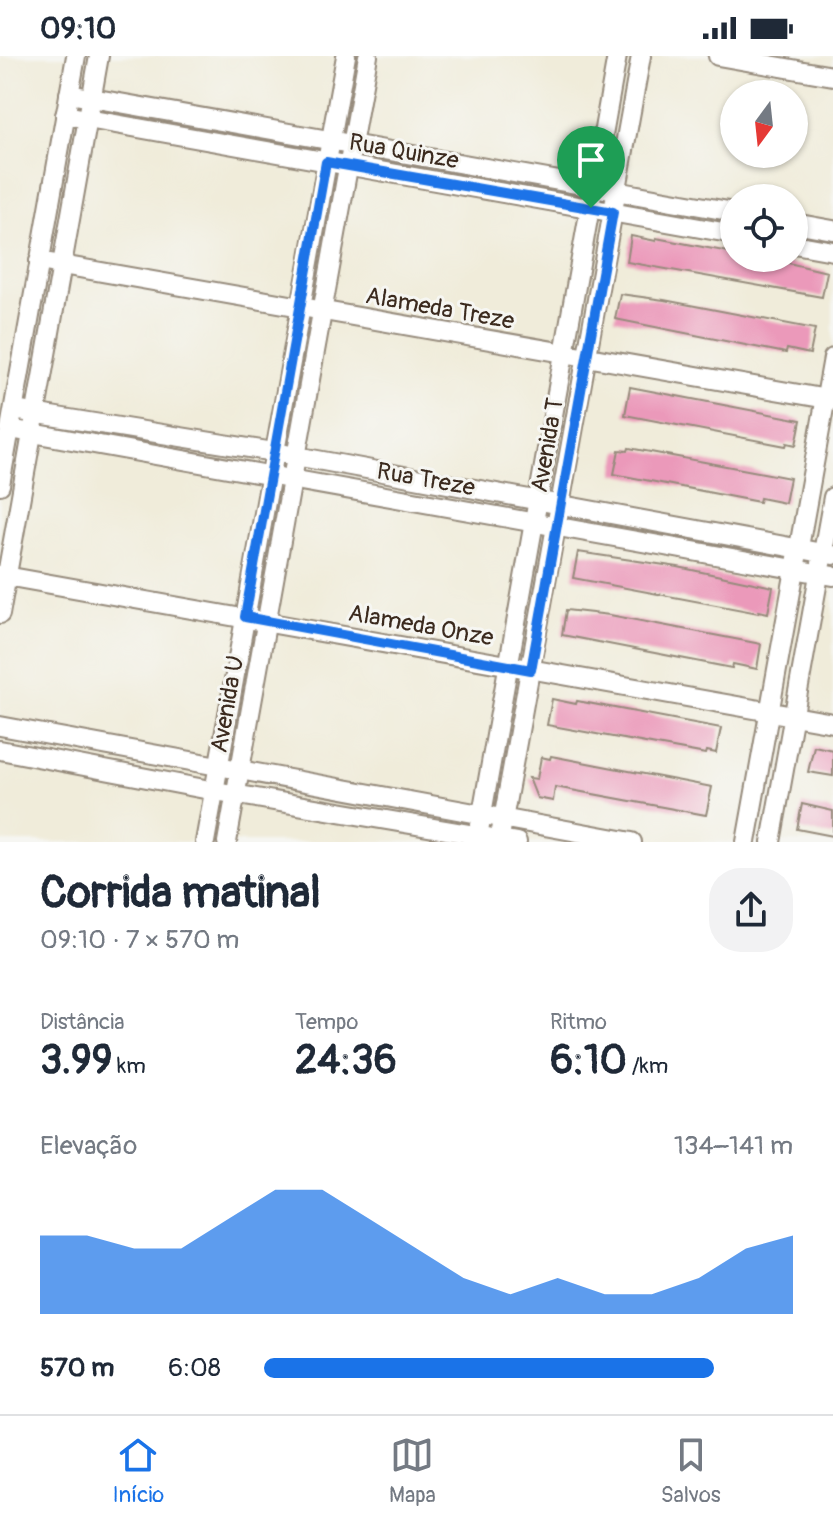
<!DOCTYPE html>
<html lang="pt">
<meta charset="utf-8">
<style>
body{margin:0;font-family:Pangolin,sans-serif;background:#f2f2f3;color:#1f2937;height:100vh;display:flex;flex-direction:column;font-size:30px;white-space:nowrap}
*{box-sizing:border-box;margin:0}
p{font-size:26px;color:#747a83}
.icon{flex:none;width:44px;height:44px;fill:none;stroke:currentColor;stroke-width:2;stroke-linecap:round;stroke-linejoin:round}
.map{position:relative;height:786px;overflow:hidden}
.details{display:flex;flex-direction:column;background:#fff;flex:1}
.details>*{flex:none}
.needle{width:52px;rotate:195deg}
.tools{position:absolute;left:720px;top:24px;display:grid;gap:16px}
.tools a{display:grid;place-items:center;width:88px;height:88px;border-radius:50%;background:#fff;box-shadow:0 2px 6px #0004;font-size:40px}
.pin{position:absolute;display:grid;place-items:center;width:68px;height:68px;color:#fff;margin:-82px -34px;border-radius:50% 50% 50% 0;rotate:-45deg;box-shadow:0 0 8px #0007}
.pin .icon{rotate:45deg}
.round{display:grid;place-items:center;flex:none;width:84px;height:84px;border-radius:32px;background:#f2f2f3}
.head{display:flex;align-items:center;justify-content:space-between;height:136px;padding:0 40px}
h1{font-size:44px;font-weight:700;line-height:60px}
.stats{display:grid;grid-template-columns:repeat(3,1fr);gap:12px;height:136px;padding:8px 40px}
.stats div{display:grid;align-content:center}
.stats b{font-size:40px;font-weight:700}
.stats small{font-size:22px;font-weight:400}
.stats p{font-size:22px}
.chart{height:224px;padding:16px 40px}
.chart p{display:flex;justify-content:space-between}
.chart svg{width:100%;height:144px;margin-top:8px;fill:#1a73e8;opacity:.7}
ul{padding:0 40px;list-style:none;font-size:26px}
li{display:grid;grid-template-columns:128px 96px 1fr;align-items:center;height:60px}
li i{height:20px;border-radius:10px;background:#1a73e8}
.status{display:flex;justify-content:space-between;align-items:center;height:56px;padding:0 40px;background:#fff;direction:ltr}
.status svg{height:22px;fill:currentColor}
.tabs{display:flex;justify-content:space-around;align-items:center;height:112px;border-top:2px solid #e0e1e3;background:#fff;font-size:22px;color:#747a83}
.tabs a{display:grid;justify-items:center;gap:4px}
.tabs .current{color:#1a73e8}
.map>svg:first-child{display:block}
.building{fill:#eb99ba}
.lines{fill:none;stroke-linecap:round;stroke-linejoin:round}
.street-casing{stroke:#968b7c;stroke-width:22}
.street{stroke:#fff;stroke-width:18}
.route-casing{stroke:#fff;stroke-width:16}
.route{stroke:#1a73e8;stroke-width:10}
.labels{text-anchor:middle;stroke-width:6;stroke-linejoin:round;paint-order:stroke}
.street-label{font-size:24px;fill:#3b2a1e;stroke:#f6f6f2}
</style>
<div class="status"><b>09:10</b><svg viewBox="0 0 49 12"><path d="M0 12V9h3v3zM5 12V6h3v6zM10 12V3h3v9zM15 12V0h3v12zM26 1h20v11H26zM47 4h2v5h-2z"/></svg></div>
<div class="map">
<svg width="833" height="786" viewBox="0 0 833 786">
<rect width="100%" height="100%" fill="#f6f6f2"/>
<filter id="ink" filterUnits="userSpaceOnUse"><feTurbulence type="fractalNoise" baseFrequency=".0125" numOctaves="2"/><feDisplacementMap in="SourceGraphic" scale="16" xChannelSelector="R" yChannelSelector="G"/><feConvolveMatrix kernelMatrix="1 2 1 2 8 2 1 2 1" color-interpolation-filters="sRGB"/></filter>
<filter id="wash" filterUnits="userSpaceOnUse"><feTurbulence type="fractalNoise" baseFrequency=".006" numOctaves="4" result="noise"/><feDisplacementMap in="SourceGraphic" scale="32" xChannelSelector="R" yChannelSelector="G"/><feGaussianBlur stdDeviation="1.8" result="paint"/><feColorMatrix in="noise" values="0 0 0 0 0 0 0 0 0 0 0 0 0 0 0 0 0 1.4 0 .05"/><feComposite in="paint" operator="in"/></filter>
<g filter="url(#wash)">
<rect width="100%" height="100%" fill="#f0ecda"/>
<g id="blocks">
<g class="building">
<polygon points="631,180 656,185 656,182 734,197 734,202 767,202 827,216 822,241 627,206"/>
<polygon points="620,238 664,244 815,273 810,298 787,293 786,297 615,263"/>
<polygon points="630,331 801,364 796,389 787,387 786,390 625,359"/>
<polygon points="629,392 790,422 785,447 760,442 759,446 614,418 619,394 628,395"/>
<polygon points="578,496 678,511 773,531 768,557 759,555 758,557 573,522"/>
<polygon points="566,554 610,559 761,588 757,613 733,608 732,612 562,579"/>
<polygon points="552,643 576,648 577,645 721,672 716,697 707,695 706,698 547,669"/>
<polygon points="814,690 833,694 833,720 808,716"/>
<polygon points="551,700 712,731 706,759 555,731 553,745 537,742 529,722 537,723 541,701 550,703"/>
<polygon points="802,748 833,755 833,780 797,773"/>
</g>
</g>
</g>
<g filter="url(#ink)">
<use href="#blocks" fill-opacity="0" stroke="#968b7c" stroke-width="2"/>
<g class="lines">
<g class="street-casing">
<g id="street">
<polyline points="718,0 833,20"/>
<polyline points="69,38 734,156"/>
<polyline points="65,59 734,178"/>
<polyline points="794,167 833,174"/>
<polyline points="794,188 833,195"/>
<polyline points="39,205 833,344"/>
<polyline points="14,354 274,396 833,499"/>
<polyline points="10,373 833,520"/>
<polyline points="0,429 76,0"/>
<polyline points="0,519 833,667"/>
<polyline points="0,558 99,0"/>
<polyline points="0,670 632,786"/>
<polyline points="0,694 215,735 517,786"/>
<polyline points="205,786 346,0"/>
<polyline points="227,786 368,0"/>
<polyline points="477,786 617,0"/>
<polyline points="499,786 641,0"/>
<polyline points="746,786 833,302"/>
<polyline points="771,786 833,441"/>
</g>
</g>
<use href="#street" class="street"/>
</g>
</g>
<g class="lines" filter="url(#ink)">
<g class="route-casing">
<polygon id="route" points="326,106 613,156 531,614 245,561"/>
</g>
<use href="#route" class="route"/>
</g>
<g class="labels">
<g class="street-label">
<text transform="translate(404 95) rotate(10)" y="8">Rua Quinze</text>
<text transform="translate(440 252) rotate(10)" y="8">Alameda Treze</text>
<text transform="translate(547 389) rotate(-80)" y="8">Avenida T</text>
<text transform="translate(426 423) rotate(10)" y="8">Rua Treze</text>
<text transform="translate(421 569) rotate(10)" y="8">Alameda Onze</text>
<text transform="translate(227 648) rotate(-80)" y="8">Avenida U</text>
</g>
</g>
</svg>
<div class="tools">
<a><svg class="needle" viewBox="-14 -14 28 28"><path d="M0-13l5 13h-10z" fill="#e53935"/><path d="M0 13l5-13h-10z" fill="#747a83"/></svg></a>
<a><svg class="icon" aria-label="locate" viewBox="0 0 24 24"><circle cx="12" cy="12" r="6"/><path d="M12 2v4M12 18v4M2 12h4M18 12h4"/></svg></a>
</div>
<div class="pin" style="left:591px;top:152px;background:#1e9e55"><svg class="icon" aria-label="arrive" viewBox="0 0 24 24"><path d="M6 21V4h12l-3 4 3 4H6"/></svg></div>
</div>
<section class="details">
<div class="head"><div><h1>Corrida matinal</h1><p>09:10 · 7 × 570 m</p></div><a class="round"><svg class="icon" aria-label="share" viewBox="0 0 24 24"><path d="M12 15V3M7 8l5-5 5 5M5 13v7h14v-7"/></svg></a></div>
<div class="stats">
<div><p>Distância</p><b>3.99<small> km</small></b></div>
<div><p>Tempo</p><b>24:36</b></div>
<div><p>Ritmo</p><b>6:10<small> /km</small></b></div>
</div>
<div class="chart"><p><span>Elevação</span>134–141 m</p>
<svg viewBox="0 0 160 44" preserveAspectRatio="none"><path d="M0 44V20L10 20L20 24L30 24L40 15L50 6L60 6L70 15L80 24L90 33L100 38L110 33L120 38L130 38L140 33L150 24L160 20V44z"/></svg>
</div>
<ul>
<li><b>570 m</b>6:08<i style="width:85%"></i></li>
</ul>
</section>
<nav class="tabs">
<a class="current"><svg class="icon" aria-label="home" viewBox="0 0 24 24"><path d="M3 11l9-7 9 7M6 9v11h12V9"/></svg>Início</a>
<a><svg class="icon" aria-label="map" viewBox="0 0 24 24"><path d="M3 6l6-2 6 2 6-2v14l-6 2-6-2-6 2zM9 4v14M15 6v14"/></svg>Mapa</a>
<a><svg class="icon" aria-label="saved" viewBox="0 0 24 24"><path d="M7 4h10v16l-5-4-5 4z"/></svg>Salvos</a>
</nav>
